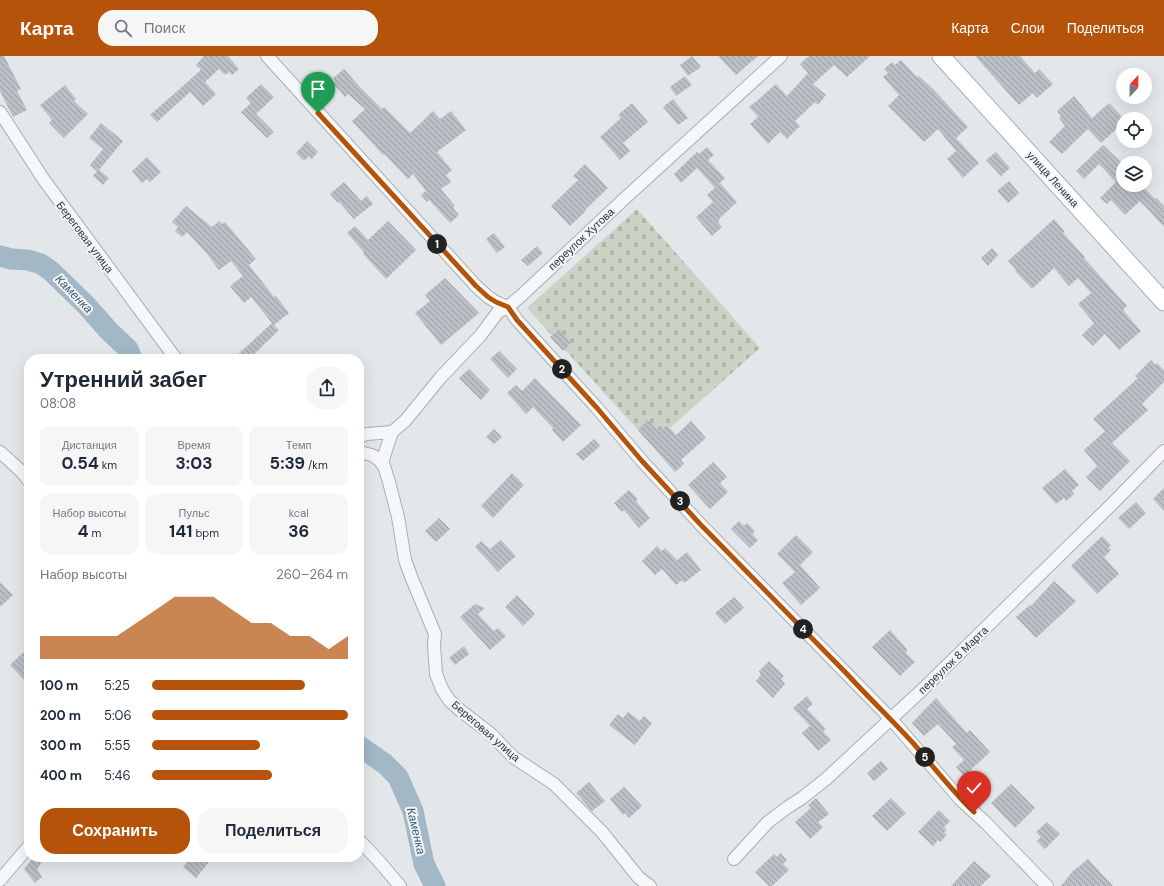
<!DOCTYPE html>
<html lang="ru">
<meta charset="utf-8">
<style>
body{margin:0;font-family:"DM Sans",sans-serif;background:#f6f6f7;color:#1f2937;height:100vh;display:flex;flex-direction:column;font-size:15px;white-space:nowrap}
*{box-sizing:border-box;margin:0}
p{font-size:13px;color:#747a83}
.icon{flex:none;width:22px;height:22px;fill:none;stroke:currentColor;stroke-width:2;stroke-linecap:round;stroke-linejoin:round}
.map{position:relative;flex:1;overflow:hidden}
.panel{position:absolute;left:24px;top:298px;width:340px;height:508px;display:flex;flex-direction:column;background:#fff;border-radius:16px;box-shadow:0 4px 16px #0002}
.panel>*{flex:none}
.needle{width:26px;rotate:22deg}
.fabs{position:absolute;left:1116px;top:12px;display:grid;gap:8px}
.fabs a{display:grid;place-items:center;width:36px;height:36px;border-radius:50%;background:#fff;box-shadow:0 4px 16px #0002;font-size:20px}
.pin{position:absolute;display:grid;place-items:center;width:34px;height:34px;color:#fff;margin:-41px -17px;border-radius:50% 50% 50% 0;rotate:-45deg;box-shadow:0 0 4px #0007}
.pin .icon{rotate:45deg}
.km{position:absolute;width:20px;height:20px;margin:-10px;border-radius:50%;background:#222;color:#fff;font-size:11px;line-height:20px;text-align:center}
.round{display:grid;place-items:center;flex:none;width:42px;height:42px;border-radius:16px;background:#f6f6f7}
.overview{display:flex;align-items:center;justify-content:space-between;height:68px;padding:0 16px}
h1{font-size:22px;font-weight:700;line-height:30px}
.metrics{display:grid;grid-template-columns:repeat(3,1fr);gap:6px;height:68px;padding:4px 16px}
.metrics div{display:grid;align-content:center;border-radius:10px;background:#f6f6f7;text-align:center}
.metrics b{font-size:17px;font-weight:700}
.metrics small{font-size:11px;font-weight:400}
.metrics p{font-size:11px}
.chart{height:112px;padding:8px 16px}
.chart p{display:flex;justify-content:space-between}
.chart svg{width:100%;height:72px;margin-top:4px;fill:#b45309;opacity:.7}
.cta{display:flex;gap:8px;margin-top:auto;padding:8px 16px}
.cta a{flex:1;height:46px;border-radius:16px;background:#b45309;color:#fff;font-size:16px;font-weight:700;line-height:46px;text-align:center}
.cta a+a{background:#f6f6f7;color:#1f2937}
ul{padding:0 16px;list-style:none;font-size:13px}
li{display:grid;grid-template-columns:64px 48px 1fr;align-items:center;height:30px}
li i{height:10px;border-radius:5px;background:#b45309}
header{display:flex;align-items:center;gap:24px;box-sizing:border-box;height:56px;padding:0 20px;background:#b45309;color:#fff}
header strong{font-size:19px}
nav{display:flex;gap:22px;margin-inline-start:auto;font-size:14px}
.search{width:280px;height:36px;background:#f6f6f7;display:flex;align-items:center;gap:10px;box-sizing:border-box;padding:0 14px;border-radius:16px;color:#747a83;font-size:15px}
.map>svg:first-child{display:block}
.cemetery{fill:url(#cemetery-stones)}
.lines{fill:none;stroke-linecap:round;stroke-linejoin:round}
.river{stroke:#a2b8c7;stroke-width:21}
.building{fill:url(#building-back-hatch)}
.street-casing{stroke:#a8aeb4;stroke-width:14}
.secondary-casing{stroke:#a8aeb4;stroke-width:19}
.street{stroke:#f6f7f9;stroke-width:12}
.secondary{stroke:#fff;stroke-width:17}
.route-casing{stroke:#fff;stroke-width:8}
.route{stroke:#b45309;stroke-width:5}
.labels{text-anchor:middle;stroke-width:4;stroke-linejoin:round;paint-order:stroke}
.street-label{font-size:11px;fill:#2c3641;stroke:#f3f5f7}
.water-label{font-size:12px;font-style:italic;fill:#3a5971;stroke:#f3f5f7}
</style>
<header>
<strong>Карта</strong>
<div class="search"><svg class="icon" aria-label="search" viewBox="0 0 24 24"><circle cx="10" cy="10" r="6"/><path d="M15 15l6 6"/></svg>Поиск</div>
<nav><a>Карта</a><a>Слои</a><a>Поделиться</a></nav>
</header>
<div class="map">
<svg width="1164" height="830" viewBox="0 0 1164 830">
<defs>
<pattern id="cemetery-stones" width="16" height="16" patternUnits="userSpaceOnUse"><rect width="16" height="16" fill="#cad3c5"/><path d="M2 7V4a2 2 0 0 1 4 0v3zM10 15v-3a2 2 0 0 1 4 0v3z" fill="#aeb6aa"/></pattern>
<pattern id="building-back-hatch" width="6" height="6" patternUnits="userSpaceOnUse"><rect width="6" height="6" fill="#bbc0c6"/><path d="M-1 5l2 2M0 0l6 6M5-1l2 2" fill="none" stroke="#989da2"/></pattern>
</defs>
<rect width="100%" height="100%" fill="#e3e7ea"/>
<polygon class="cemetery" points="637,153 760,292 671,371 667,369 648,385 527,252"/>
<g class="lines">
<g class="river">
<polyline points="0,200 11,203 28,204 41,208 51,215 86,249 109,275 128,293 132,303"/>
<polyline points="359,690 385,708 398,721 413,755 424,808 435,830"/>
</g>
</g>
<g class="building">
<polygon points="0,0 4,0 21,33 17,35 27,54 13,61 0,35"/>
<polygon points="204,0 228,0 239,13 232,19 229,16 225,19 219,13 205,26 216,38 203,50 190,36 157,66 150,59 201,14 196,9"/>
<polygon points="692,0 701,11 688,20 680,9"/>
<polygon points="718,0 758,0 736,19"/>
<polygon points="809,0 870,0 847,21 834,9 813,28 826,39 818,49 815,46 795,65 800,70 787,83 780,76 768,88 750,68 758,61 749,51 759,43 776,28 787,40 808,17 800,8"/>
<polygon points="975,0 1020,0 1035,17 1039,13 1053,28 1037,42 1033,37 1019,49"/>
<polygon points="901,4 917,21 919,20 933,33 968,71 956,82 979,107 963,122 947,103 956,95 938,73 924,86 888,50 899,39 883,21 888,17 884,13 892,6 895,9"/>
<polygon points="344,13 361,32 382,53 384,51 410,77 433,55 440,63 451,55 466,74 437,96 452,114 446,119 451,126 441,133 455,150 453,152 459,159 450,167 429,144 427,146 421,139 426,135 413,118 408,123 384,98 383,99 352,65 365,53 348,38 345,41 333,27 335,25 333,22"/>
<polygon points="685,20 692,29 676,40 670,31"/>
<polygon points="261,28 274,41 256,58 274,76 267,82 241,56 251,47 246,42"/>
<polygon points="65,29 76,43 74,45 88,58 64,82 49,67 52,64 40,49"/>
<polygon points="1074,40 1092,62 1109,47 1124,63 1123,67 1101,87 1088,73 1062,98 1049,86 1065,70 1059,62 1061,60 1057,55"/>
<polygon points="673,43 688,62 678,69 663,51"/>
<polygon points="632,47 648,66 623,87 630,95 620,104 600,81 621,62 618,59"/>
<polygon points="101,67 123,85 99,114 109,122 103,129 93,120 97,115 90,109 103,93 89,82"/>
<polygon points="307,85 318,96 312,103 309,100 304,105 296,97"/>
<polygon points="1103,89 1123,108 1123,129 1141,129 1155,143 1156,142 1164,150 1164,171 1140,145 1125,159 1111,144 1107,148 1100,142 1116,126 1099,108 1084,123 1076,115"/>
<polygon points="707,91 714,99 708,104 725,122 715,132 697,112 681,127 674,118 697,96 699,98"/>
<polygon points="996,96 1010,112 1001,120 986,104"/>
<polygon points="147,101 161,116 150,126 147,123 142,127 132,115"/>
<polygon points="585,108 608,132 585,154 586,155 570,170 551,150 578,124 573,120"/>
<polygon points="1009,125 1019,137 1008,147 997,135"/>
<polygon points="344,126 361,145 367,140 373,148 354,163 339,146 338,147 330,138"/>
<polygon points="720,127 737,146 719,163 720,164 718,166 722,171 712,180 696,161 713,146 707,139"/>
<polygon points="186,150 212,171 219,165 222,168 225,166 256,203 249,209 274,241 276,240 289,257 274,269 279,274 249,303 233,303 272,267 251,241 244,247 230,230 243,220 231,205 219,214 207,198 187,176 182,181 175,175 178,171 172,166"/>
<polygon points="1054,163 1065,176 1063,177 1085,201 1084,202 1127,250 1123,254 1141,275 1119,294 1105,278 1093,290 1082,279 1094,267 1078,248 1091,237 1078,222 1069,230 1054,212 1032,233 1015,215 1016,214 1008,205"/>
<polygon points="388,165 416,194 386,223 363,198 364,196 347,177 355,170 368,184"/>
<polygon points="494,177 505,191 497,197 486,183"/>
<polygon points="537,190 543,197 528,210 521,204"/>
<polygon points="992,192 998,199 988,210 981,202"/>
<polygon points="445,222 479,257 441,289 415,257 430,245 425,239"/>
<polygon points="559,273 571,287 563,295 550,281"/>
<polygon points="499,295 517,313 508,322 490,303"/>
<polygon points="1151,304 1155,309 1157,307 1164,314 1164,326 1142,348 1148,354 1112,387 1130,405 1100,435 1086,421 1097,410 1084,394 1105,375 1093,363 1138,322 1135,320"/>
<polygon points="469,313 490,334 481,344 459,322"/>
<polygon points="535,322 581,369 563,386 552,374 553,372 533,351 526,358 507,337 516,329 522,335"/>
<polygon points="648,364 659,376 667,369 676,379 691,365 706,382 681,404 684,408 675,416 638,374"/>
<polygon points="494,373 502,381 494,388 486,381"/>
<polygon points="594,383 600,390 583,405 576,398"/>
<polygon points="713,406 727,421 720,427 728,436 710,453 688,429"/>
<polygon points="1065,413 1079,429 1072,435 1074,438 1066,445 1064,442 1056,448 1042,432"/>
<polygon points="512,417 524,429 493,462 481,450"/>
<polygon points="1164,432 1164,455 1153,443"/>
<polygon points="629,434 638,443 636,445 650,462 639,472 624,454 622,456 614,447"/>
<polygon points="1136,446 1146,457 1129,473 1118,462"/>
<polygon points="439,462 450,473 436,486 425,475"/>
<polygon points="739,465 744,470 747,467 755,475 752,478 758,484 750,492 731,473"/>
<polygon points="796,479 813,496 800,509 820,532 801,549 782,527 795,516 777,498"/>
<polygon points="1102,480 1111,489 1108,492 1111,494 1104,501 1119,518 1097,538 1071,510"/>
<polygon points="501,484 516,500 498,516 475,491 481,485 490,493"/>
<polygon points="657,490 662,495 665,492 677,504 687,496 701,514 684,527 682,524 676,529 662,513 655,519 642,505"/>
<polygon points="1054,525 1076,545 1036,582 1016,561 1030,549 1031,550"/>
<polygon points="0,526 13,539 0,551"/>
<polygon points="517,539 535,558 523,570 505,551"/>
<polygon points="734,541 744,552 725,568 715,557"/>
<polygon points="475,548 485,552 478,558 494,575 498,572 506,580 490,594 460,561"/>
<polygon points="890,574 907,593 906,597 915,606 900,620 872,591"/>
<polygon points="464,590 469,598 455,609 449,602"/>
<polygon points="29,591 29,629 10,609"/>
<polygon points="769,605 784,620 781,623 785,628 773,642 756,625 761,619 759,615"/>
<polygon points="807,640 813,648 807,653 826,673 823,675 831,684 818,695 802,677 810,670 793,652"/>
<polygon points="936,642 967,677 970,674 990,696 964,720 956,711 964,704 952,691 956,688 938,668 924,680 912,667"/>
<polygon points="628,656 640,665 644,660 652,667 635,689 609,669 618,658 623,662"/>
<polygon points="881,705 888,713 874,725 867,717"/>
<polygon points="589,726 605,745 592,755 576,737"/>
<polygon points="1011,728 1035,752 1015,772 991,747"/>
<polygon points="624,731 642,750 629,762 625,757 623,759 610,743"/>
<polygon points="816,742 829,758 818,766 823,771 810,783 795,766 811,752 808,749"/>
<polygon points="891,742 906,757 887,775 872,760"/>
<polygon points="939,754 950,765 944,771 947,774 944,777 947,779 940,786 938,784 933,790 918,776"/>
<polygon points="1047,766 1060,778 1045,793 1037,785 1041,781 1036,776"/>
<polygon points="780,797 787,804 783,808 789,814 772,830 769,830 755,816 774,798 777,801"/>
<polygon points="34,801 46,801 37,813 42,821 35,827 24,813"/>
<polygon points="191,801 213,801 196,822 183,811"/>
<polygon points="1088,803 1113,830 1061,830 1072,816"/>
<polygon points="974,805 991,820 981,830 951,830"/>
</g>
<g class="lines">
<g class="street-casing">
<g id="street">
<polyline points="267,0 476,230 488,241 496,246 508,251 517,264 597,352 642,405 701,469 891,663 960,743 986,767 1047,830"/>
<polyline points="0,56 44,124 176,303"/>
<polyline points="392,376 405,365 441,321 480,280 498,256 508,251 522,239 624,143 781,0"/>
<polyline points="359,381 367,378 392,376 385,397 382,408"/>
<polyline points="0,396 22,416 29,425"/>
<polyline points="359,396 372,399 379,404 384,410 389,426 398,461 405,504 412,523 435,578 434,589 436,618 442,633 449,644 461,655 491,678 513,701 554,728 602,776 639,822 650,830"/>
<polyline points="359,784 377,803 400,830"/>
<polyline points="734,803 768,766 788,751 802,742 826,723 922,634 1113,447 1164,395"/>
<polyline points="0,824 29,790"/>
</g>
</g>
<g class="secondary-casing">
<polyline id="secondary" points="941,0 1164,246"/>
</g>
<use href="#street" class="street"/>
<use href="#secondary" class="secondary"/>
</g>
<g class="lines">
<g class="route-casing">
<path id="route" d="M318 57 476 230 488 241 496 246 508 251 517 264 597 352 642 405 701 469 847 618C868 641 891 663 913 687 933 710 952 735 974 756"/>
</g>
<use href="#route" class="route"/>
</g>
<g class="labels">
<g class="street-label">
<text transform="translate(1053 123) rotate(48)" y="4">улица Ленина</text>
<text transform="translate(85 181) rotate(53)" y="4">Береговая улица</text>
<text transform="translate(581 183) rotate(-43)" y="4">переулок Хутова</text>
<text transform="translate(953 604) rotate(-44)" y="4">переулок 8 Марта</text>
<text transform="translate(486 675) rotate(41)" y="4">Береговая улица</text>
</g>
<g class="water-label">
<text transform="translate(74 238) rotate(46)" y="4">Каменка</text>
<text transform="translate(416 775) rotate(77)" y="4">Каменка</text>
</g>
</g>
</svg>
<div class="fabs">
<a><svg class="needle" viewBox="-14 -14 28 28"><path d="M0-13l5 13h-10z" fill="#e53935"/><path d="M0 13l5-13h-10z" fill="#747a83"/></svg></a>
<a><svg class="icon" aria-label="locate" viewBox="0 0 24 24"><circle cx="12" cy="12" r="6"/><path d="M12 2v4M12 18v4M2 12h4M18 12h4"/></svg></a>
<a><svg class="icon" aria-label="layers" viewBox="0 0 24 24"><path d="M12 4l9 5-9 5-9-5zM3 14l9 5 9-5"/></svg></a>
</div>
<div class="pin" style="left:318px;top:57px;background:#1e9e55"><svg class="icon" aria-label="arrive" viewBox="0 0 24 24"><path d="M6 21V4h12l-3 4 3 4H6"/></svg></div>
<div class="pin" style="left:974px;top:756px;background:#d93025"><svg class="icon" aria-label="check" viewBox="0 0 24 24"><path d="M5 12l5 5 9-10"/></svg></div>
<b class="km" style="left:437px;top:188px">1</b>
<b class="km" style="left:562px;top:313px">2</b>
<b class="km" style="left:680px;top:445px">3</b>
<b class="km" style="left:803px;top:573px">4</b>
<b class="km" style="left:925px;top:701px">5</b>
<section class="panel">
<div class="overview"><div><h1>Утренний забег</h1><p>08:08</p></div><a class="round"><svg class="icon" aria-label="share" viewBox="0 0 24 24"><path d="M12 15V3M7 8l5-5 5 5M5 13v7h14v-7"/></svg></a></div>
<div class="metrics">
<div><p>Дистанция</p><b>0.54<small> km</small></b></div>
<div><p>Время</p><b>3:03</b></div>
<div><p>Темп</p><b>5:39<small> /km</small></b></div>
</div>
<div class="metrics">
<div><p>Набор высоты</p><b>4<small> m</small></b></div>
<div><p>Пульс</p><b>141<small> bpm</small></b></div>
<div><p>kcal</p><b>36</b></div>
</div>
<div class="chart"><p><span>Набор высоты</span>260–264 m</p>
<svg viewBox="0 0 160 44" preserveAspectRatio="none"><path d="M0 44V30L10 30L20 30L30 30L40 30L50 22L60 14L70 6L80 6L90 6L100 14L110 22L120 22L130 30L140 30L150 38L160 30V44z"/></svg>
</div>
<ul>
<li><b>100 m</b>5:25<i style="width:78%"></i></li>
<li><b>200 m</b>5:06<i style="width:100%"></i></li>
<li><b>300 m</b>5:55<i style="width:55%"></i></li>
<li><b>400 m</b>5:46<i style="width:61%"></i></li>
</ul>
<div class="cta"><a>Сохранить</a><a>Поделиться</a></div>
</section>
</div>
